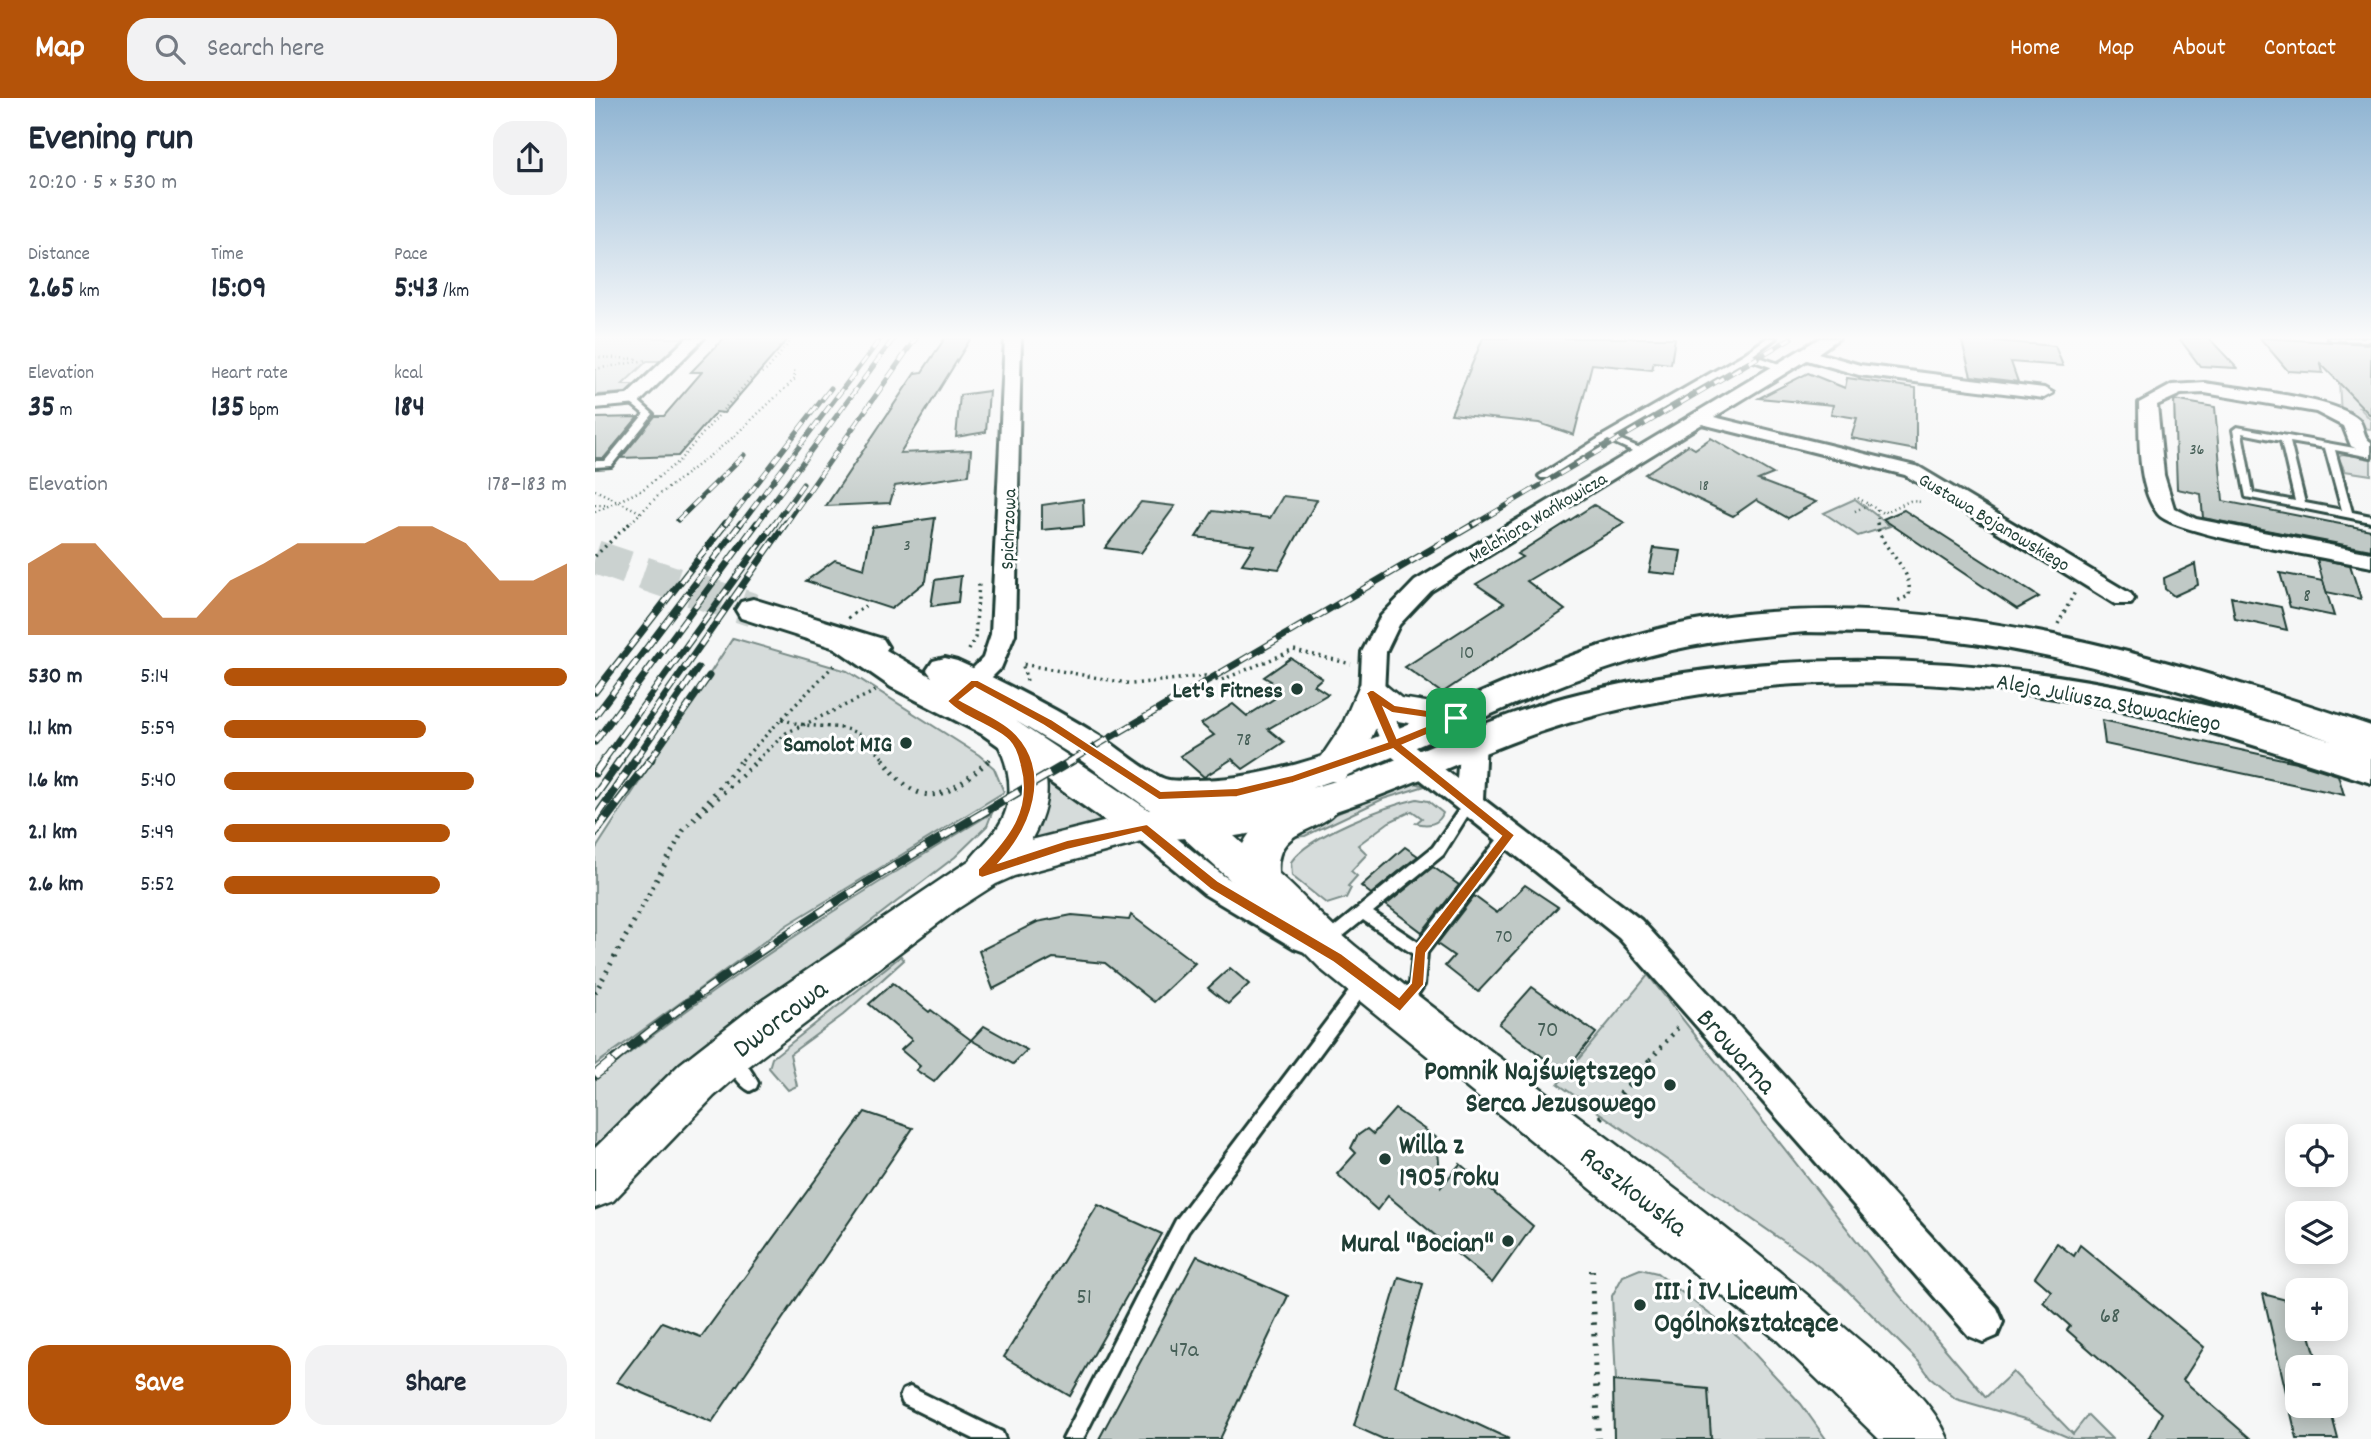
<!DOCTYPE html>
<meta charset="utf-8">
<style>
body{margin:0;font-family:Dekko,sans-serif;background:#f2f2f3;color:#1f2937;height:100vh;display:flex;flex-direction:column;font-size:26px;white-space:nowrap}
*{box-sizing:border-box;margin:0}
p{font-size:23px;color:#747a83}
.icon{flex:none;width:38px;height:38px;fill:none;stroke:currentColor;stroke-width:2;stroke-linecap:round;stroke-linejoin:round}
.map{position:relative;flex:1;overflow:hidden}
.drawer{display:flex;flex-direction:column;background:#fff;width:595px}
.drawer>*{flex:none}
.fabs{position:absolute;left:1690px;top:1026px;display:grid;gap:14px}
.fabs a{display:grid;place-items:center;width:63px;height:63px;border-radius:14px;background:#fff;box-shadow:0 4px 18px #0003;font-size:35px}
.pin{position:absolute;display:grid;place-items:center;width:60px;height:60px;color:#fff;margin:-30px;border-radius:14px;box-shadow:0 4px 10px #0006}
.round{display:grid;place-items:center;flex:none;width:74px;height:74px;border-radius:21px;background:#f2f2f3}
.headline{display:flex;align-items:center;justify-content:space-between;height:119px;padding:0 28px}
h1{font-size:38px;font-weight:800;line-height:52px}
.stats{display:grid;grid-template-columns:repeat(3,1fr);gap:10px;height:119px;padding:7px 28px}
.stats div{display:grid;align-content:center}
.stats b{font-size:30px;font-weight:800}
.stats small{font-size:19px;font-weight:400}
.stats p{font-size:19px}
.chart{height:196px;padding:14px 28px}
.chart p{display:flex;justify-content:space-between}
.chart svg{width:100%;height:126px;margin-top:7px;fill:#b45309;opacity:.7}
.cta{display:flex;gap:14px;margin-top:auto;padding:14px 28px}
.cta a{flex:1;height:80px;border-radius:21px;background:#b45309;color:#fff;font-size:28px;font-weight:800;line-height:80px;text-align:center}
.cta a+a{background:#f2f2f3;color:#1f2937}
ul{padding:0 28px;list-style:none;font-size:23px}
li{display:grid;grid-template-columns:112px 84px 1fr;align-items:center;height:52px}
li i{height:18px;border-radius:9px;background:#b45309}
header{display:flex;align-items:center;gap:42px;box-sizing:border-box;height:98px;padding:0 35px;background:#b45309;color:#fff}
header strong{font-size:33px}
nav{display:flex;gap:38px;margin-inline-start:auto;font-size:24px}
.search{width:490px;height:63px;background:#f2f2f3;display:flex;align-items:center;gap:18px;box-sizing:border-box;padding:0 24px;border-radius:21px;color:#747a83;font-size:26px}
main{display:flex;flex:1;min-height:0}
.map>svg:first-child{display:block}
.green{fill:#d6dcdb;stroke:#7a8c88;stroke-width:2}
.building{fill:#c0c9c6;stroke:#1f3d34;stroke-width:2}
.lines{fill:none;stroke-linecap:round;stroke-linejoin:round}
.primary-tunnel{stroke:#cbd2d0;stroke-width:34;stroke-dasharray:34 17;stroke-linecap:butt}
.lane-casing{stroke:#1f3d34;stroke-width:6}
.street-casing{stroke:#1f3d34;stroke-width:6}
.secondary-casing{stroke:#1f3d34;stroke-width:5}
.primary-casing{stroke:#1f3d34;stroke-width:6}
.path-far3{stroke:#1f3d34;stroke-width:2.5;stroke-dasharray:1 3.5;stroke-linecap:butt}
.path-far2{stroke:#1f3d34;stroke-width:3.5;stroke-dasharray:2 4.5;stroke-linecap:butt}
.path-far1{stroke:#1f3d34;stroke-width:5;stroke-dasharray:2 6;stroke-linecap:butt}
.path{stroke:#1f3d34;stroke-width:6;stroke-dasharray:2.5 8;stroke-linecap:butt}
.lane{fill:#fff;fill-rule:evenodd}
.street{fill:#fff;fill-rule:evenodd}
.secondary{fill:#fff;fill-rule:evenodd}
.primary{fill:#fff;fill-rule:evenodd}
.rail-far3-casing{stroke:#1f3d34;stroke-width:5}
.rail-far2-casing{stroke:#1f3d34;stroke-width:7}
.rail-far1-casing{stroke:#1f3d34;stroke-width:9}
.rail-casing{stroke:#1f3d34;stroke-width:10}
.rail-far3{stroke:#fff;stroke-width:3.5;stroke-dasharray:10;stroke-linecap:butt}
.rail-far2{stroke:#fff;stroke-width:4.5;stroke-dasharray:14;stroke-linecap:butt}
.rail-far1{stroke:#fff;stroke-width:6;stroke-dasharray:18;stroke-linecap:butt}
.rail{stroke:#fff;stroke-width:8;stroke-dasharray:23;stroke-linecap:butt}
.route{fill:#b45309;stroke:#fff;stroke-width:2;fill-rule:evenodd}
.poi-dot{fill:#1f3d34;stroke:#fff;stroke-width:2.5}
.labels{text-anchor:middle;stroke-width:6;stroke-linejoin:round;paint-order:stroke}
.far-number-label{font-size:16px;fill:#476058}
.far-street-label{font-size:19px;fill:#1f3d34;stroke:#fff}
.number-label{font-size:19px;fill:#476058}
.poi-label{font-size:23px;font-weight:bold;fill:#1f3d34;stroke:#fff;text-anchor:end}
.street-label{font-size:23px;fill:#1f3d34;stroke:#fff}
.near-number-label{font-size:23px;fill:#476058}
.near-street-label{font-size:28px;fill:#1f3d34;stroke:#fff}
.near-poi-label{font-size:28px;font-weight:bold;fill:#1f3d34;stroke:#fff;text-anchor:end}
</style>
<header>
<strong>Map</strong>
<div class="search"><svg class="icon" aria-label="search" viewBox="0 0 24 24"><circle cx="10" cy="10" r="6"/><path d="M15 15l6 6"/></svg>Search here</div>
<nav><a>Home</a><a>Map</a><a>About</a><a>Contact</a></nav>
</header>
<main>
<section class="drawer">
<div class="headline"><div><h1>Evening run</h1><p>20:20 · 5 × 530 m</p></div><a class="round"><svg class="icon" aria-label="share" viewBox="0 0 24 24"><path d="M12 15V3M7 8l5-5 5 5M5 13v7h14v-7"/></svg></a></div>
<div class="stats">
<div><p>Distance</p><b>2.65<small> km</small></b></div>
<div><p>Time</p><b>15:09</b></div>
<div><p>Pace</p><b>5:43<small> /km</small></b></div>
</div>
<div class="stats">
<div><p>Elevation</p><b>35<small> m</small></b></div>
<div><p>Heart rate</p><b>135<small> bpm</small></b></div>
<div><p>kcal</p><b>184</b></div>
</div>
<div class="chart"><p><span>Elevation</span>178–183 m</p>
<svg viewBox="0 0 160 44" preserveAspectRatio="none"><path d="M0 44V19L10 12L20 12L30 25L40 38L50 38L60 25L70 19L80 12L90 12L100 12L110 6L120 6L130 12L140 25L150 25L160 19V44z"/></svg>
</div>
<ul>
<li><b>530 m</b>5:14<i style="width:100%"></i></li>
<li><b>1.1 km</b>5:59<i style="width:59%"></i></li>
<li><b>1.6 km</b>5:40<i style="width:73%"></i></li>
<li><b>2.1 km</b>5:49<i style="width:66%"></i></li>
<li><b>2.6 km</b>5:52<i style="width:63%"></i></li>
</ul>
<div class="cta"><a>Save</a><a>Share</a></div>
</section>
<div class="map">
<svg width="1776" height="1341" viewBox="0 0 1776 1341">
<rect width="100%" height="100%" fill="#f6f7f7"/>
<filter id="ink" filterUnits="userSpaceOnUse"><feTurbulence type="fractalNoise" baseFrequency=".0143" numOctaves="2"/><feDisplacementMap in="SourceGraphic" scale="14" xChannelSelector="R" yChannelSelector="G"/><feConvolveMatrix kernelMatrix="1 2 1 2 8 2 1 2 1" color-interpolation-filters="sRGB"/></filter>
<g filter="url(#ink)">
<g class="green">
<polygon points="0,240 98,240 75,263 52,263 27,287 50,287 43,294 0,297"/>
<polygon points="1744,283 1776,309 1764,309 1776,322 1776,331 1764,330 1746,317"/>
<polygon points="1747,356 1776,360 1776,377 1750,373 1743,359"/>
<polygon points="1260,401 1295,428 1263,438 1229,415"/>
<polygon points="138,540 252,573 384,657 399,670 409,694 192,827 0,967 0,752"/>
<polygon points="453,683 510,724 422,752 450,684"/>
<polygon points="817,684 830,688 788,701 710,738 696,739 698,734"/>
<path d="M822 701 833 703 848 715C844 727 832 728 821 725L827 720 817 713 794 724 763 747 772 756 756 773 762 778 753 788 756 790 751 800 732 806 697 778 696 764C714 737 791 708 822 701Z"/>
<path d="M397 715 392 728 360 759 95 962 0 1053V982C125 882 260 798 397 715Z"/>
<polygon points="306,858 309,862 248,917 195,956 202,988 193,992 174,970 177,960"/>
<polygon points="1053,877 1301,1193 1391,1299 1418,1274 1478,1336 1493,1317 1517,1341 1477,1341 1433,1322 1361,1301 1335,1279 1324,1264 1247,1187 1210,1158 963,986"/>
<polygon points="1045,1171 1062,1175 1144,1239 1206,1306 1231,1341 1116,1341 1112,1291 1021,1283 1017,1198 1028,1178"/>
</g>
<g class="building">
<polygon points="129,240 194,240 129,315 121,314 83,358 26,360 60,318 69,318 107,274 96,274"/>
<polygon points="350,240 376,240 305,355 376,352 374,377 300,388 295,405 231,408 320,275 327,274"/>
<polygon points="888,240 1080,240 1076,266 1059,264 1057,272 997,266 979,337 944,325 856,316"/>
<polygon points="1366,240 1460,248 1468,268 1416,264 1423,284 1376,278"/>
<polygon points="1584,240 1614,240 1642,270 1605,268"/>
<polygon points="1665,240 1776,246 1776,318 1726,266 1728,275 1693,273"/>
<polygon points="1213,275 1250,290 1252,280 1321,290 1321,352 1256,340 1262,320 1236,316 1238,307 1164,300"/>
<polygon points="394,293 391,334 361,339 365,297"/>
<polygon points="1579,302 1620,309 1628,403 1776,432 1776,452 1608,420 1606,396 1582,391"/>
<polygon points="43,319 9,360 0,360 0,320"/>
<polygon points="1116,340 1178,376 1163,382 1221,404 1193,420 1161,402 1138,418 1050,376 1093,347 1100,351"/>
<polygon points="688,398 722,402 684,471 647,466 659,447 601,439 618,413 675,420"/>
<polygon points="488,401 489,428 447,432 447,407"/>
<polygon points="546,404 580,408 546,455 510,450"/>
<polygon points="999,407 1030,425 932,483 970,512 847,595 810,569 909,505 881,486 927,459 922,456"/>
<polygon points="1309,412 1444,499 1422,511 1288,421"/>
<polygon points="340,420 331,483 296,511 211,483 240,462 269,471 277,429"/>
<polygon points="1059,450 1086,453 1082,477 1054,474"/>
<polygon points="1722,461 1755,467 1766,501 1731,494"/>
<polygon points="1600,466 1603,487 1579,498 1570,491 1569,480"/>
<polygon points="1685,475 1728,483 1739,518 1695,509"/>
<polygon points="366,478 363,504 336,508 340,482"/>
<polygon points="1636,499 1686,509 1692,532 1640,521"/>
<polygon points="696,560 727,580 719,587 733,596 673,631 689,644 648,671 637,661 609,679 585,658 619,637 606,626 638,606 652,618 685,597 671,586 676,583 669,579"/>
<polygon points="1507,622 1701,664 1743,677 1749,697 1510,646"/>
<polygon points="810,749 823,758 776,796 766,788"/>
<polygon points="838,769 864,787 827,834 791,807"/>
<polygon points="930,787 963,809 883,894 850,868 859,858 842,846 879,798 902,815"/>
<polygon points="477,817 534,822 536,817 600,865 559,904 510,865 458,860 398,891 384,853 442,824"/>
<polygon points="635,870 654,886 633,906 613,890"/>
<polygon points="298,885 334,914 336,912 376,942 389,928 432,952 418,966 376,942 339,984 321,972 325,968 306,952 317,942 274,906"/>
<polygon points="937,889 1001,935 969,975 904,926"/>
<polygon points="800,1011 842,1040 846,1089 865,1066 938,1128 897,1185 793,1098 782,1112 742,1076 761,1055 756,1050 762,1038 772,1031 778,1036"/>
<polygon points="270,1014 318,1030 117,1324 22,1284 67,1224 106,1239"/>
<polygon points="503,1107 567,1136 475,1298 409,1259"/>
<polygon points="1462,1145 1479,1158 1485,1147 1609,1249 1588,1282 1656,1341 1553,1341 1567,1315 1472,1232 1475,1228 1448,1204 1456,1193 1440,1179"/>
<polygon points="602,1158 693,1198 625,1341 504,1341"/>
<polygon points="804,1179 828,1186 800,1288 914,1341 788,1341 759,1328"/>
<polygon points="1668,1196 1703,1205 1703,1230 1713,1230 1724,1269 1703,1269 1703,1307 1734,1307 1743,1341 1702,1341"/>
<polygon points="1018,1283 1113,1291 1116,1341 1019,1341"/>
</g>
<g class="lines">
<polyline class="primary-tunnel" points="0,459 158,512"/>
<g class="lane-casing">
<g id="lane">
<polygon points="1172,240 1181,240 1158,257 1190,268 1190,272 1184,272 1153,261 1019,339 1050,352 1050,356 1044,356 1013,342 952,380 946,380 944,378 1009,337 1149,256"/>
<polygon points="1733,240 1776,240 1776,243 1737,242"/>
<polygon points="34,300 40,300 58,316 16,368 0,369 0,363 10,363 49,316 34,304"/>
<path d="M1642 329 1776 353V359L1740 352 1757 414 1776 418V424L1651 399 1638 332ZM1647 335 1686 343 1700 403 1658 395ZM1695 344 1730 350 1747 412 1710 405Z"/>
<polygon points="874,701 878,703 880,706 848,757 778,814 823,844 909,733 919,733 920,737 919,741 832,855 829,887 814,909 809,911 804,909 802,904 815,885 818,856 768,822 737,847 732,849 727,847 725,843 727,839 838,749 870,703"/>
<polygon points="769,878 774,880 776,885 774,890 593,1134 488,1341 468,1341 581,1122 764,880"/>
<path d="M138 955C148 959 158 975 163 985L161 990 155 993C144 988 135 972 130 962L133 957Z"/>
<polygon points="315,1289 407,1334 410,1341 379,1341 308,1306 305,1299 308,1292"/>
</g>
</g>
<g class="street-casing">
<g id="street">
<polygon points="92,240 109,240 43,306 0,310 0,300 32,297"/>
<polygon points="410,240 426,240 420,536 406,570 371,605 362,608 353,605 350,599 388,560 396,536"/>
<polygon points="1225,240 1244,240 1223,255 1265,267 1449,290 1458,295 1449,300 1264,277 1212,262 1119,319 1324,369 1536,496 1539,501 1536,506 1520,506 1310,377 1107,326 836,493 804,527 791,554 789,595 809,640 862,681 865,642 869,635 878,633 887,635 891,642 888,701 1046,822 1402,1210 1408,1224 1402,1238 1388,1244 1374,1238 1024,840 790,653 765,595 767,554 786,518 820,483"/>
<path d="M1610 285C1645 291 1738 299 1763 321 1770 328 1767 339 1776 344V358L1756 348 1748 328 1721 314 1610 295 1586 296 1562 307 1569 377 1579 410 1601 421 1776 455V469C1741 461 1579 437 1563 416 1541 387 1545 339 1544 305L1577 287Z"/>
<polygon points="548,718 558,721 629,778 721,832 725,841 721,850 710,854 699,850 609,796 538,737 534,729 538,721"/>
</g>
</g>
<g class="secondary-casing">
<g id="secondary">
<path d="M777 583 789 586 806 600 873 611 879 620 873 629 861 633 785 620C779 636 763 668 751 679 743 686 733 683 724 680L719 670 747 628 765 586Z"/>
<path d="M417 625 430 629C454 671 461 697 436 742L548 714 562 718 567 729 562 740 419 778 401 786 362 811 150 971 119 998 18 1103 0 1110V1050L85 966 162 906 375 762C383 751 393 743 401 732 423 702 415 668 399 638L404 629Z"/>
<path d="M727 691 740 696 746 706C729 738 680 726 683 775 709 798 733 826 760 848 921 978 1095 1092 1250 1230 1286 1262 1335 1296 1353 1341H1284L1182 1242 728 873 663 807 582 734 577 723C587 703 605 690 627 698L633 708 622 723 648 746C664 715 695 702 727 691Z"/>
</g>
</g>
<g class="primary-casing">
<path id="primary" d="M158 501 288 541 293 549 291 552 337 579 332 572 338 563 350 560 362 563C413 586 461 611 508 640 524 650 554 676 570 681 578 684 591 682 600 682 716 682 852 605 960 564 1010 545 1065 528 1118 520 1343 488 1566 558 1776 628V685C1713 665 1650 643 1586 626 1425 585 1246 570 1082 600 1034 608 985 620 939 636 834 674 735 728 623 740 612 741 601 739 590 740 570 741 553 747 534 740L387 636 296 589 240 550 146 520 141 512 146 504ZM1211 534C1243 535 1275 534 1307 537 1455 548 1598 595 1737 643 1494 565 1237 534 986 595 893 617 808 666 716 690 824 654 924 597 1033 564 1091 545 1150 539 1211 534ZM421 623 487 663 555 712H554Z"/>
</g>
<g class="path-far3">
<polyline points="0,259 45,261"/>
<polyline points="0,271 52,262"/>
<polyline points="0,392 47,415"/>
<polyline points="1263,400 1288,415 1315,403 1328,404"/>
<polyline points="0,407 13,407"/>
<polyline points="1282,411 1283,427"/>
<polyline points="1260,413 1273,407"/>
<polyline points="0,414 47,392 84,363 155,281 172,272 198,240"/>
<polyline points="33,427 64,397 135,342 200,281 199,271"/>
</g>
<g class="path-far2">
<path d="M1282 425C1286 454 1318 467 1314 498L1302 503"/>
<polyline points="0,458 35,425"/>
<polyline points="253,520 270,508"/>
<polyline points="1463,526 1480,494"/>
<polyline points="374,552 380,540 384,485"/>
<polyline points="432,583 427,566 537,586 610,578 624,583 699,552 756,566"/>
<path d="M187 621C232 638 256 613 289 662"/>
<polyline points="147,662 240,566"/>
<polyline points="162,662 191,635 283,592"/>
<polyline points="393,662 397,659"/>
</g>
<g class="path-far1">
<path d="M288 661C326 716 352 701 395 661"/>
<polyline points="99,722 164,661"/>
<polyline points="0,895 88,733 148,661"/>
<polyline points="1055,962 1086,926"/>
</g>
<g class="path">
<polyline points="1005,1020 1057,960"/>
<polyline points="997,1172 1003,1341"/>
</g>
<use href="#lane" class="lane"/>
<use href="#street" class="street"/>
<use href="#secondary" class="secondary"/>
<use href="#primary" class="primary"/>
<g class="rail-far3-casing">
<g id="rail-far3">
<polyline points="83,422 149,357"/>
<polyline points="130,427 236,290"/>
<polyline points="145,427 286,240"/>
<polyline points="161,427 299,240"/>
<polyline points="179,427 208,386"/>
<polyline points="190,427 321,240"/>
<polyline points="878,427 1196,240"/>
</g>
</g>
<g class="rail-far2-casing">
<g id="rail-far2">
<polyline points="0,594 131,425"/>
<polyline points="0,618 146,425"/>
<polyline points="0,644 162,425"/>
<polyline points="9,662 180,425"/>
<polyline points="25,662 191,425"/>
<polyline points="40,662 103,570"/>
<polyline points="55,662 114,578"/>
<polyline points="477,662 881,425"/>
</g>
</g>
<g class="rail-far1-casing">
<g id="rail-far1">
<polyline points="0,675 10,661"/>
<polyline points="0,698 26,661"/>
<polyline points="0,721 41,661"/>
<polyline points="0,735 56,661"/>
<path d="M19 962C161 846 322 753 480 661"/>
</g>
</g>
<g class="rail-casing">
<polyline id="rail" points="0,977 21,960"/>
</g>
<use href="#rail-far3" class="rail-far3"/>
<use href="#rail-far2" class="rail-far2"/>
<use href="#rail-far1" class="rail-far1"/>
<use href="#rail" class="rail"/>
</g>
</g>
<linearGradient id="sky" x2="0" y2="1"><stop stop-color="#8fb4d2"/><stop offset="0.56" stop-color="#fbfbfb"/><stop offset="1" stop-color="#fbfbfb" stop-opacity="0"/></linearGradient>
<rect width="1776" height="428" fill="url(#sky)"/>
<path class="route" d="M376 582H383L456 621 566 693 642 690 697 677 792 644 771 595 777 591 800 607 865 617V623L808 647 920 737 831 855 829 887 805 914 738 864 615 791 546 734 472 752 387 780 383 778V771C412 741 437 712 425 668 423 658 419 646 411 640 393 626 367 619 352 603ZM380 590 448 627 564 702 642 699 698 685 798 651 906 738 820 849 816 885 804 899 747 856 623 783 552 726 472 742 405 764C436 730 458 675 421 636 408 622 382 612 365 602ZM789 610 797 615 846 622 802 640Z"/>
<g class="poi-dot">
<circle cx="702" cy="591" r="7"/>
<circle cx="311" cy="645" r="7"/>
<circle cx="1075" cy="987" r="7"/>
<circle cx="790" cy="1061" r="7"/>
<circle cx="913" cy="1143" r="7"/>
<circle cx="1045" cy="1207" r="7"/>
</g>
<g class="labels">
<g class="far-number-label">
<text x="1602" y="356">36</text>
<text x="1109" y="392">18</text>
<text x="312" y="452">3</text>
</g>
<g class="far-street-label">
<text transform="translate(942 418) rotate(-31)" y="7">Melchiora Wańkowicza</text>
<text transform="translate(1400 423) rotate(31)" y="7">Gustawa Bojanowskiego</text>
<text transform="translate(412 431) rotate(-88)" y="7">Spichrzowa</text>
</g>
<g class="number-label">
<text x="1712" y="503">8</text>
<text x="872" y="560">10</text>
<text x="649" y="647">78</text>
<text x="909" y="844">70</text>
</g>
<g class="poi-label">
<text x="688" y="599">Let's Fitness</text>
<text x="297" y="653">Samolot MIG</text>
</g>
<g class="street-label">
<text transform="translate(1514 603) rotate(11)" y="8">Aleja Juliusza Słowackiego</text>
</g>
<g class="near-number-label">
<text x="953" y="938">70</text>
<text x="489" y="1205">51</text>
<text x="1515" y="1224">68</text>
<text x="589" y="1258">47a</text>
</g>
<g class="near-street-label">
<text transform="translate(184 919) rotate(-37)" y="10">Dworcowa</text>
<text transform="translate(1143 952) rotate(48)" y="10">Browarna</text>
<text transform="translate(1040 1092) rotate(38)" y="10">Raszkowska</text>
</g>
<g class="near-poi-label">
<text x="1061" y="981">Pomnik Najświętszego<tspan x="1061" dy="32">Serca Jezusowego</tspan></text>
<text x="804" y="1055" text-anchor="start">Willa z<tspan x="804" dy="32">1905 roku</tspan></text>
<text x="899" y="1153">Mural "Bocian"</text>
<text x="1059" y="1201" text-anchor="start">III i IV Liceum<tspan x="1059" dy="32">Ogólnokształcące</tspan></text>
</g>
</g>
</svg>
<div class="fabs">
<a><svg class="icon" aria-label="locate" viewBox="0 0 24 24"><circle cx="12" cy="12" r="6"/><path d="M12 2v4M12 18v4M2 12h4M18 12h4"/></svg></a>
<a><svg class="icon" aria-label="layers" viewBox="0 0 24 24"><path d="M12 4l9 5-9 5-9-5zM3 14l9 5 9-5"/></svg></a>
<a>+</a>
<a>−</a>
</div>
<div class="pin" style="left:861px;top:620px;background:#1e9e55"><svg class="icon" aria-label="arrive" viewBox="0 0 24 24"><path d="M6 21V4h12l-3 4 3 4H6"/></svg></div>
</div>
</main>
